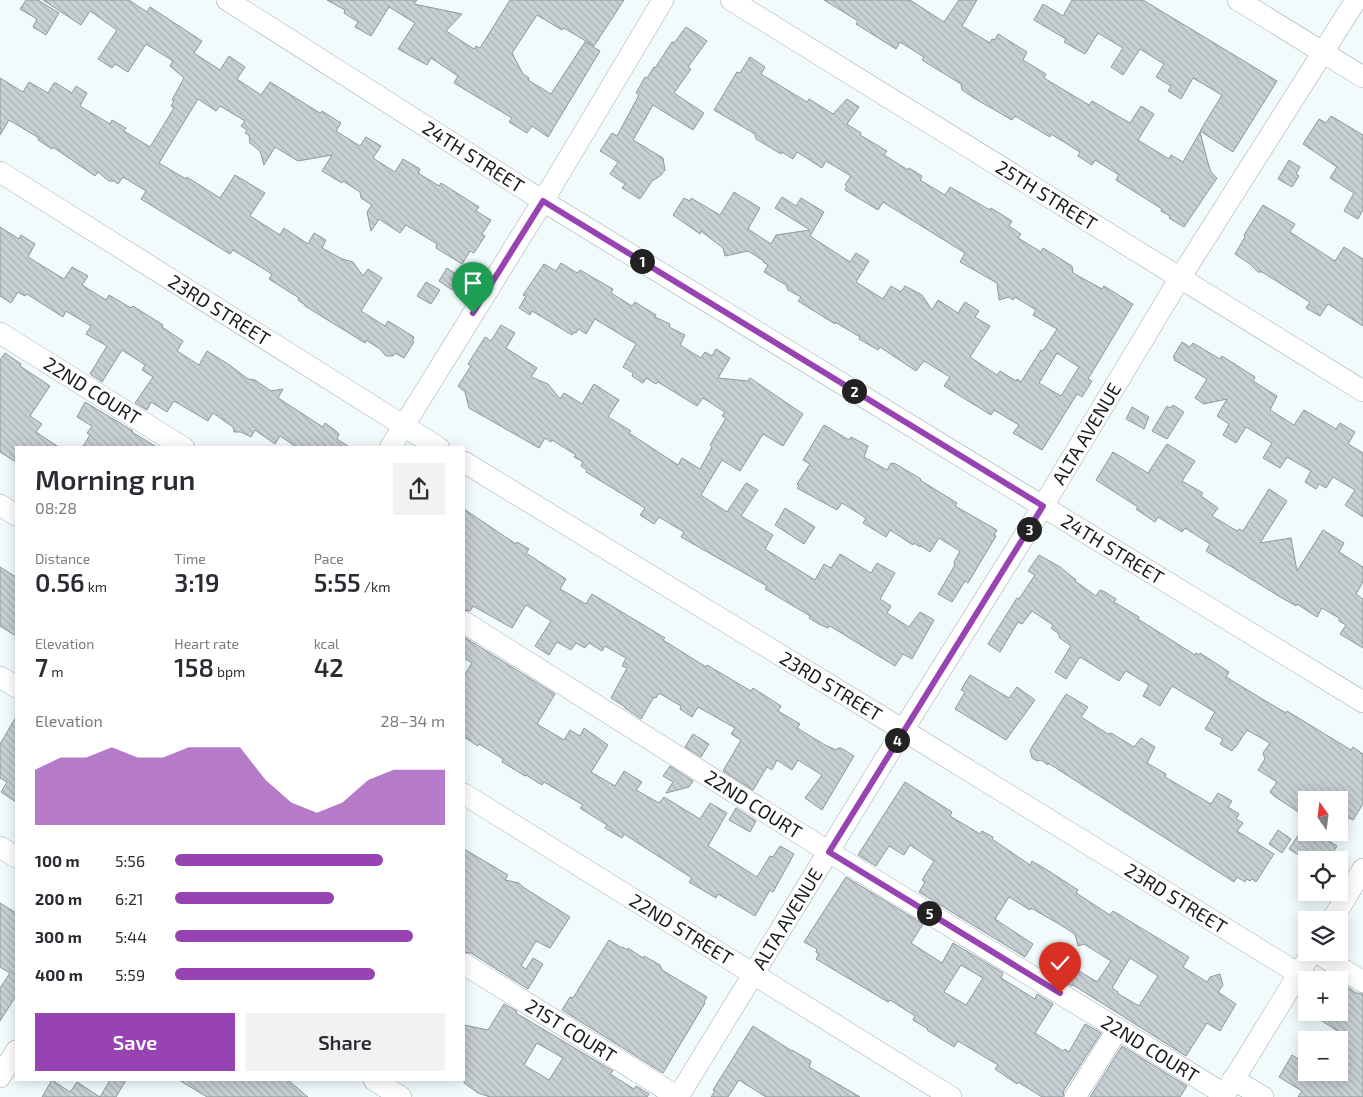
<!DOCTYPE html>
<meta charset="utf-8">
<style>
body{margin:0;font-family:"Exo 2",sans-serif;background:#f2f2f3;color:#2b2b33;height:100vh;display:flex;flex-direction:column;font-size:19px;white-space:nowrap}
*{box-sizing:border-box;margin:0}
p{font-size:16px;color:#7c7c81}
.icon{flex:none;width:28px;height:28px;fill:none;stroke:currentColor;stroke-width:2;stroke-linecap:round;stroke-linejoin:round}
.map{position:relative;flex:1;overflow:hidden}
.details{position:absolute;left:15px;top:446px;width:450px;height:635px;display:flex;flex-direction:column;background:#fff;border-radius:0px;box-shadow:0 2px 12px #0003}
.details>*{flex:none}
.needle{width:32px;rotate:346deg}
.buttons{position:absolute;left:1298px;top:791px;display:grid;gap:10px}
.buttons a{display:grid;place-items:center;width:50px;height:50px;border-radius:0px;background:#fff;box-shadow:0 2px 12px #0003;font-size:25px}
.pin{position:absolute;display:grid;place-items:center;width:42px;height:42px;color:#fff;margin:-51px -21px;border-radius:50% 50% 50% 0;rotate:-45deg;box-shadow:0 0 5px #0007}
.pin .icon{rotate:45deg}
.km{position:absolute;width:25px;height:25px;margin:-12px;border-radius:50%;background:#222;color:#fff;font-size:14px;line-height:25px;text-align:center}
.round{display:grid;place-items:center;flex:none;width:52px;height:52px;border-radius:0px;background:#f2f2f3}
.overview{display:flex;align-items:center;justify-content:space-between;height:85px;padding:0 20px}
h1{font-size:28px;font-weight:600;line-height:38px}
.figures{display:grid;grid-template-columns:repeat(3,1fr);gap:8px;height:85px;padding:5px 20px}
.figures div{display:grid;align-content:center}
.figures b{font-size:25px;font-weight:600}
.figures small{font-size:14px;font-weight:400}
.figures p{font-size:14px}
.chart{height:140px;padding:10px 20px}
.chart p{display:flex;justify-content:space-between}
.chart svg{width:100%;height:90px;margin-top:5px;fill:#9743b1;opacity:.7}
.button{display:flex;gap:10px;margin-top:auto;padding:10px 20px}
.button a{flex:1;height:58px;border-radius:0px;background:#9743b1;color:#fff;font-size:20px;font-weight:600;line-height:58px;text-align:center}
.button a+a{background:#f2f2f3;color:#2b2b33}
ul{padding:0 20px;list-style:none;font-size:16px}
li{display:grid;grid-template-columns:80px 60px 1fr;align-items:center;height:38px}
li i{height:12px;border-radius:6px;background:#9743b1}
.map>svg:first-child{display:block}
.building{fill:url(#building-back-hatch);stroke:#8f979b;fill-rule:evenodd}
.lines{fill:none;stroke-linecap:round;stroke-linejoin:round}
.minor-casing{stroke:#a1aaab;stroke-width:22}
.minor{stroke:#fff;stroke-width:21}
.route-casing{stroke:#fff;stroke-width:10}
.route{stroke:#9743b1;stroke-width:6}
.labels{text-anchor:middle;stroke-width:5;stroke-linejoin:round;paint-order:stroke}
.street-label{font-size:19px;fill:#191c1d;stroke:#f1fbfb}
</style>
<div class="map">
<svg width="1363" height="1097" viewBox="0 0 1363 1097">
<defs>
<pattern id="building-back-hatch" width="6" height="6" patternUnits="userSpaceOnUse" patternTransform="scale(1.25)"><rect width="6" height="6" fill="#c7d0d4"/><path d="M-1 5l2 2M0 0l6 6M5-1l2 2" fill="none" stroke="#aab2b6"/></pattern>
</defs>
<rect width="100%" height="100%" fill="#f1fbfb"/>
<g class="building">
<polygon points="26,0 38,0 59,13 46,35 33,27 37,19 20,9"/>
<polygon points="43,0 129,0 147,12 150,7 202,41 194,53 220,70 229,56 245,67 237,79 261,95 270,82 320,113 322,111 341,123 336,131 360,146 366,137 381,146 373,158 395,172 403,159 420,169 418,173 439,186 441,183 479,207 476,211 491,220 482,234 485,236 474,253 470,251 462,264 436,248 437,244 406,225 400,233 379,219 371,231 367,212 372,205 361,198 360,192 343,181 342,183 322,171 332,155 298,161 275,147 264,165 260,151 250,143 249,135 245,133 247,130 241,126 245,121 220,106 216,111 198,99 159,163 186,179 187,177 220,198 235,175 265,193 250,216 280,235 284,228 308,244 314,233 326,240 322,248 342,259 353,262 363,276 368,269 382,278 361,311 385,326 388,321 414,337 412,341 414,342 404,358 395,353 393,356 386,356 380,349 366,340 365,343 305,306 305,305 298,300 299,298 269,279 272,274 233,250 230,254 141,199 146,191 123,177 118,184 114,181 109,181 98,172 95,176 53,147 52,149 38,140 39,138 9,120 0,135 0,78 23,92 29,82 48,93 54,83 56,83 72,93 76,86 87,93 80,106 110,124 112,120 126,128 124,131 150,147 174,108 171,106 174,101 172,100 184,78 170,66 173,61 146,44 128,72 115,64 112,68 98,59 117,30 90,11 81,25"/>
<polygon points="327,0 417,0 414,4 462,14 446,31 474,49 476,46 480,48 510,0 624,0 594,46 564,28 562,30 537,15 512,53 523,74 529,78 528,80 551,94 585,42 600,51 548,137 532,126 527,133 509,122 512,118 454,83 458,76 431,58 427,65 398,49 415,23 389,7 371,36 355,27 358,22 344,13 345,10"/>
<polygon points="824,0 910,0 944,22 959,0 977,0 962,26 990,43 992,39 995,40 998,34 1027,52 1023,60 1046,74 1044,78 1089,105 1092,101 1130,123 1141,106 1154,114 1138,140 1169,159 1171,155 1183,162 1200,132 1208,163 1211,172 1217,178 1184,227 1169,218 1170,216 1161,211 1162,209 1116,180 1119,175 1095,160 1092,165 1078,156 1080,152 1051,134 1050,137 1015,116 1012,120 974,98 962,90 961,84 922,60 924,57 900,42 896,49 856,24 858,21"/>
<polygon points="1072,0 1143,0 1277,81 1233,152 1200,131 1222,95 1193,78 1181,99 1168,91 1171,86 1156,77 1164,64 1140,49 1123,75 1111,67 1123,48 1098,33 1085,54 1064,42 1066,39 1034,20 1043,4 1063,16"/>
<polygon points="686,27 707,41 688,67 691,69 674,93 704,113 693,130 653,105 633,140 663,158 665,170 660,176 652,181 640,199 622,188 625,184 610,174 618,162 600,151 612,133 617,136 639,95 636,93 645,77 647,78 654,67 655,68 672,42 674,43"/>
<path d="M750 57 765 67 761 74 807 102 809 99 833 114 847 99 859 107 847 124 861 133 860 135 887 151 884 155 908 170 909 168 922 176 920 180 945 195 950 187 990 210 991 208 1012 221 1009 226 1021 234 1018 238 1041 252 1043 248 1072 266 1073 273 1102 289 1104 286 1133 304 1088 379 1092 381 1082 397 1077 394 1042 450 1013 433 1019 425 994 410 991 415 944 386 950 377 924 361 916 371 880 347 878 350 859 339 860 337 835 322V324L798 301 801 297 788 290 786 285 764 272 768 265 763 262 764 261 748 251 725 256 723 248 701 231 700 234 673 215 684 198 690 201 691 198 720 215 734 192 760 208 748 229 771 244 776 235 810 230 775 208 782 197 796 206 801 198 824 212 810 236 850 262 856 253 869 261 856 282 883 299 891 286 901 292 905 286 922 295 932 310 938 300 958 313 965 302 979 311 975 317 990 326 970 357 997 375 1000 371 1016 381 1017 379 1021 382 1041 350 1043 351 1057 329 1033 315 1036 310 1015 297 1013 300 1009 297 999 300 997 283 960 262 965 253 883 202 878 210 845 190 847 186 845 185 851 176 826 161 822 168 797 152 793 159 782 152 781 154 756 139 755 134 714 110 737 72 740 73ZM1057 353 1079 367 1061 396 1039 383Z"/>
<polygon points="1331,116 1363,135 1363,210 1358,219 1344,211 1354,193 1330,178 1337,167 1303,144 1319,119 1326,123"/>
<polygon points="1289,160 1300,167 1296,174 1299,176 1292,187 1278,179"/>
<polygon points="1263,205 1295,224 1290,232 1335,261 1344,247 1363,259 1363,326 1328,304 1320,316 1306,308 1310,302 1262,272 1258,272 1250,264 1235,254 1245,237 1244,235"/>
<polygon points="0,227 19,239 21,235 35,244 28,257 64,279 72,267 88,276 82,285 106,300 109,295 131,308 133,306 163,325 162,327 183,341 177,351 199,365 207,351 228,364 248,379 255,380 271,391 283,389 278,398 323,427 325,423 336,431 339,434 337,439 351,448 298,448 280,436 275,444 255,430 251,437 241,432 234,432 233,427 213,413 208,421 174,401 167,412 151,402 147,410 135,403 153,377 142,370 145,365 122,350 102,382 90,374 107,346 86,334 91,326 66,311 63,317 27,294 25,296 18,292 11,303 0,296"/>
<polygon points="561,263 577,273 580,270 592,277 613,289 611,293 632,306 635,302 656,315 655,317 670,324 669,327 685,335 680,345 701,358 705,352 712,356 716,349 730,358 718,378 748,381 750,378 803,414 783,446 763,434 740,471 722,460 701,495 727,512 746,483 758,490 741,516 773,535 765,549 815,580 824,564 831,568 840,554 871,573 877,563 895,573 880,599 891,606 887,613 909,627 920,612 934,620 912,659 903,654 895,666 830,626 828,628 819,624 809,618 810,616 765,589 767,586 681,537 684,532 659,517 654,524 640,515 645,508 586,472 587,470 581,466 583,462 574,457 576,455 552,440 551,442 545,438 539,448 469,408 465,392 458,386 471,366 468,364 485,337 491,341 501,325 515,333 506,348 537,368 531,377 548,384 560,399 564,393 582,404 594,384 619,400 608,417 631,431 629,433 678,465 682,458 700,469 712,447 710,445 726,418 722,416 725,412 703,398 697,406 658,382 656,384 646,378 643,383 632,376 633,373 623,367 636,344 595,319 586,334 579,329 576,333 574,332 572,335 532,311 530,315 519,308 526,296 523,295 544,264 556,271"/>
<polygon points="447,268 460,277 452,290 439,281"/>
<polygon points="426,282 440,290 431,304 417,296"/>
<polygon points="1182,342 1190,347 1193,343 1220,359 1222,356 1255,377 1253,381 1277,396 1270,410 1294,425 1304,410 1336,429 1340,423 1355,432 1348,444 1363,453 1363,517 1345,505 1355,490 1333,477 1326,488 1319,484 1316,489 1305,482 1311,471 1287,457 1280,468 1263,458 1272,443 1246,427 1236,443 1223,435 1229,424 1217,416 1227,399 1204,404 1195,398 1207,379 1174,360 1175,358 1173,357"/>
<polygon points="5,353 21,364 20,366 50,386 30,416 42,424 36,432 60,448 16,448 16,462 0,452 0,360"/>
<polygon points="85,402 133,431 132,432 158,448 82,448 90,435 87,433 92,426 77,417"/>
<polygon points="1173,405 1184,412 1167,439 1152,431 1167,406 1170,408"/>
<polygon points="1132,407 1149,417 1144,429 1126,419"/>
<polygon points="824,425 849,440 851,437 868,446 864,457 887,470 891,463 893,464 894,463 921,479 920,480 957,503 955,506 997,530 994,535 996,536 968,583 965,581 952,602 938,594 955,565 954,562 960,551 939,538 930,552 921,546 920,547 914,543 913,545 890,530 886,537 863,523 866,518 842,503 837,510 797,488 799,486 797,484 810,464 803,460"/>
<polygon points="1167,444 1195,461 1182,481 1203,493 1201,496 1218,508 1212,516 1237,531 1239,529 1243,531 1269,489 1287,501 1260,543 1291,538 1297,571 1323,530 1344,543 1339,552 1363,567 1363,582 1356,594 1363,599 1363,648 1340,634 1346,625 1339,621 1339,618 1322,608 1317,617 1297,604 1296,606 1277,595 1206,551 1210,544 1185,528 1182,532 1158,517 1155,522 1136,509 1138,507 1096,480 1113,452 1148,473"/>
<polygon points="785,508 815,527 804,544 775,525"/>
<polygon points="464,509 516,544 517,542 529,549 526,553 566,579 560,589 586,604 592,594 665,638 663,640 706,667 707,665 751,691 753,688 781,706 778,711 800,724 797,728 825,745 836,750 838,748 841,748 854,756 822,810 805,798 822,775 798,760 792,770 777,760 772,770 767,767 753,790 723,771 741,740 731,734 735,728 698,707 692,717 680,709 681,706 659,693 656,698 654,697 641,719 625,708 625,707 611,698 627,668 622,666 626,658 605,646 602,651 589,643 585,648 576,643 571,650 557,642 549,655 535,646 551,621 526,605 512,628 473,606 470,611 464,610"/>
<polygon points="1039,555 1060,567 1076,580 1075,581 1096,596 1100,590 1105,592 1116,599 1114,602 1139,617 1138,619 1195,655 1196,653 1199,655 1200,653 1217,664 1229,672 1226,677 1264,700 1286,713 1287,711 1351,750 1353,747 1363,754 1363,804 1353,820 1349,818 1345,819 1341,817 1339,812 1339,800 1306,800 1306,817 1274,796 1270,792 1277,782 1258,770 1265,759 1263,753 1270,743 1247,730 1235,748 1234,748 1232,751 1220,744 1223,739 1205,729 1215,712 1172,686 1160,706 1143,696 1149,685 1126,671 1119,681 1080,657 1066,679 1055,672 1071,646 1060,638 1058,633 1051,628 1053,625 1032,611 1022,624 1018,622 1000,652 988,644 1017,598 1019,599 1035,575 1028,571"/>
<polygon points="0,567 16,577 16,636 0,626"/>
<polygon points="464,637 555,694 537,724 564,740 570,730 580,736 584,728 608,745 591,772 615,786 624,771 642,782 636,790 659,803 664,797 700,819 710,803 727,813 708,846 757,877 770,856 773,857 780,846 794,854 773,892 770,890 755,916 718,894 716,898 689,882 692,878 624,834 622,838 605,828 607,825 580,808 583,805 544,782 542,785 526,775 525,776 502,762 503,759 479,744 478,746 464,737 464,676 472,663 464,658"/>
<polygon points="970,675 1009,698 1017,687 1035,700 1006,740 955,709 965,692 961,690"/>
<polygon points="1066,694 1088,707 1081,717 1108,734 1111,733 1134,747 1141,738 1155,747 1147,763 1166,774 1165,777 1211,804 1218,793 1232,801 1228,807 1239,814 1236,819 1243,823 1237,831 1274,854 1256,882 1252,879 1250,881 1247,879 1245,882 1237,877 1234,882 1048,763 1048,765 1041,760 1037,761 1032,758 1030,750"/>
<polygon points="16,717 16,802 1,792 7,782 0,778 0,744"/>
<polygon points="693,734 709,744 701,757 685,747"/>
<polygon points="670,766 693,781 689,787 666,793 673,782 663,776"/>
<path d="M905 782 952 812 950 816 980 834 982 831 993 837 992 839 1030 865 1032 861 1052 873 1078 890 1076 893 1110 915 1113 911 1189 957 1183 967 1207 982 1210 977 1220 974 1223 985 1218 992 1236 1004 1220 1031 1207 1023 1186 1056 1073 985 1072 986 1052 974 1061 960 1097 982 1111 961 1084 944 1078 946 1075 934 1059 924 1031 908 1030 910 1009 897 995 919 1033 944 1025 957 919 892 925 882 922 880 934 861 910 845 904 855 889 846 876 866 858 855ZM1130 958 1158 976 1139 1006 1117 993 1118 992 1112 988Z"/>
<polygon points="736,808 756,821 750,832 729,820"/>
<polygon points="1305,825 1306,826 1306,832 1315,832 1337,846 1328,860 1306,860 1289,849"/>
<polygon points="1278,830 1291,839 1282,853 1269,844"/>
<polygon points="464,849 508,875 505,880 519,883 523,887 570,917 550,948 536,941 521,966 526,969 533,958 543,964 528,989 471,953 464,952"/>
<path d="M846 877 923 924 911 943 942 963 953 943 1003 973 1001 978 1035 999 1037 994 1053 1004 1035 1033 1063 1051 1065 1049 1069 1052 1085 1024 1101 1033 1064 1090 1063 1097H1042L1018 1082 1017 1084 995 1069 998 1065 958 1041 954 1047 927 1030 928 1029 913 1020 915 1016 890 1000 888 1002 816 959 819 954 816 952 817 949 804 942ZM961 965 983 978 966 1005 944 992Z"/>
<polygon points="0,903 16,913 16,996 0,1021 0,988 10,973 0,967"/>
<polygon points="609,940 622,948 623,947 627,950 628,948 643,958 644,956 660,965 662,970 707,997 704,1002 705,1003 663,1073 562,1010 570,997 573,998"/>
<polygon points="1339,981 1356,993 1363,994 1363,1097 1298,1097 1302,1091 1279,1077 1292,1055 1306,1064 1306,1072 1339,1072 1339,1051 1345,1040 1343,1037 1344,1035 1308,1012 1339,1012"/>
<path d="M504 1004 517 1011 516 1013 613 1071 610 1074 634 1089 636 1086 649 1094 647 1097H490L478 1093 464 1083V1025L488 1030ZM537 1043 563 1058 549 1080 524 1065Z"/>
<polygon points="753,1026 792,1051 792,1050 811,1061 809,1067 860,1097 766,1097 739,1080 728,1097 711,1097 715,1091 713,1090"/>
<polygon points="1122,1046 1187,1086 1180,1097 1090,1097"/>
<polygon points="52,1080 70,1092 77,1082 100,1097 110,1080 126,1080 116,1097 42,1097"/>
<polygon points="179,1080 288,1080 308,1097 207,1097"/>
</g>
<g class="lines">
<g class="minor-casing">
<g id="minor">
<path id="s1" d="M227 0 543 201 1363 702"/>
<path id="s2" d="M731 0 1363 391"/>
<polyline points="1238,0 1363,77"/>
<path id="s3" d="M0 172 439 448"/>
<path id="s4" d="M0 333 184 448"/>
<polyline points="390,448 543,201 663,0"/>
<path id="s5" d="M464 462 903 730 1299 974"/>
<polyline points="0,505 16,515"/>
<path id="s6" d="M464 622 829 852 1224 1094"/>
<polyline points="0,677 16,687"/>
<path id="s7" d="M464 794 951 1097"/>
<polyline points="0,847 16,857"/>
<polyline points="1332,920 1363,869"/>
<polyline points="1316,952 1363,982"/>
<path id="s8" d="M464 964 678 1097"/>
<polyline points="0,1077 16,1051"/>
<polyline points="1233,1079 1263,1097"/>
<polyline points="374,1080 401,1097"/>
<path id="s9" d="M678 1097 903 730 1043 506 1180 278 1356 0"/>
<polyline points="1075,1097 1118,1029"/>
<polyline points="1223,1097 1312,952"/>
</g>
</g>
<use href="#minor" class="minor"/>
</g>
<g class="lines">
<g class="route-casing">
<polyline id="route" points="473,313 543,201 1043,506 829,852 1060,993"/>
</g>
<use href="#route" class="route"/>
</g>
<g class="labels">
<g class="street-label">
<text dy="7" stroke="none"><textPath href="#s1" startOffset="292">24TH STREET</textPath></text>
<text dy="7" stroke="none"><textPath href="#s2" startOffset="371">25TH STREET</textPath></text>
<text dy="7" stroke="none"><textPath href="#s3" startOffset="259">23RD STREET</textPath></text>
<text dy="7" stroke="none"><textPath href="#s4" startOffset="109">22ND COURT</textPath></text>
<text dy="7" stroke="none"><textPath href="#s9" startOffset="779">ALTA AVENUE</textPath></text>
<text dy="7" stroke="none"><textPath href="#s1" startOffset="1042">24TH STREET</textPath></text>
<text dy="7" stroke="none"><textPath href="#s5" startOffset="430">23RD STREET</textPath></text>
<text dy="7" stroke="none"><textPath href="#s6" startOffset="342">22ND COURT</textPath></text>
<text dy="7" stroke="none"><textPath href="#s5" startOffset="835">23RD STREET</textPath></text>
<text dy="7" stroke="none"><textPath href="#s9" startOffset="209">ALTA AVENUE</textPath></text>
<text dy="7" stroke="none"><textPath href="#s7" startOffset="256">22ND STREET</textPath></text>
<text dy="7" stroke="none"><textPath href="#s8" startOffset="126">21ST COURT</textPath></text>
<text dy="7" stroke="none"><textPath href="#s6" startOffset="808">22ND COURT</textPath></text>
</g>
</g>
</svg>
<div class="buttons">
<a><svg class="needle" viewBox="-14 -14 28 28"><path d="M0-13l5 13h-10z" fill="#e53935"/><path d="M0 13l5-13h-10z" fill="#7c7c81"/></svg></a>
<a><svg class="icon" aria-label="locate" viewBox="0 0 24 24"><circle cx="12" cy="12" r="6"/><path d="M12 2v4M12 18v4M2 12h4M18 12h4"/></svg></a>
<a><svg class="icon" aria-label="layers" viewBox="0 0 24 24"><path d="M12 4l9 5-9 5-9-5zM3 14l9 5 9-5"/></svg></a>
<a>+</a>
<a>−</a>
</div>
<div class="pin" style="left:473px;top:313px;background:#1e9e55"><svg class="icon" aria-label="arrive" viewBox="0 0 24 24"><path d="M6 21V4h12l-3 4 3 4H6"/></svg></div>
<div class="pin" style="left:1060px;top:993px;background:#d93025"><svg class="icon" aria-label="check" viewBox="0 0 24 24"><path d="M5 12l5 5 9-10"/></svg></div>
<b class="km" style="left:642px;top:261px">1</b>
<b class="km" style="left:854px;top:391px">2</b>
<b class="km" style="left:1029px;top:529px">3</b>
<b class="km" style="left:897px;top:740px">4</b>
<b class="km" style="left:929px;top:913px">5</b>
<section class="details">
<div class="overview"><div><h1>Morning run</h1><p>08:28</p></div><a class="round"><svg class="icon" aria-label="share" viewBox="0 0 24 24"><path d="M12 15V3M7 8l5-5 5 5M5 13v7h14v-7"/></svg></a></div>
<div class="figures">
<div><p>Distance</p><b>0.56<small> km</small></b></div>
<div><p>Time</p><b>3:19</b></div>
<div><p>Pace</p><b>5:55<small> /km</small></b></div>
</div>
<div class="figures">
<div><p>Elevation</p><b>7<small> m</small></b></div>
<div><p>Heart rate</p><b>158<small> bpm</small></b></div>
<div><p>kcal</p><b>42</b></div>
</div>
<div class="chart"><p><span>Elevation</span>28–34 m</p>
<svg viewBox="0 0 160 44" preserveAspectRatio="none"><path d="M0 44V17L10 11L20 11L30 6L40 11L50 11L60 6L70 6L80 6L90 22L100 33L110 38L120 33L130 22L140 17L150 17L160 17V44z"/></svg>
</div>
<ul>
<li><b>100 m</b>5:56<i style="width:77%"></i></li>
<li><b>200 m</b>6:21<i style="width:59%"></i></li>
<li><b>300 m</b>5:44<i style="width:88%"></i></li>
<li><b>400 m</b>5:59<i style="width:74%"></i></li>
</ul>
<div class="button"><a>Save</a><a>Share</a></div>
</section>
</div>
